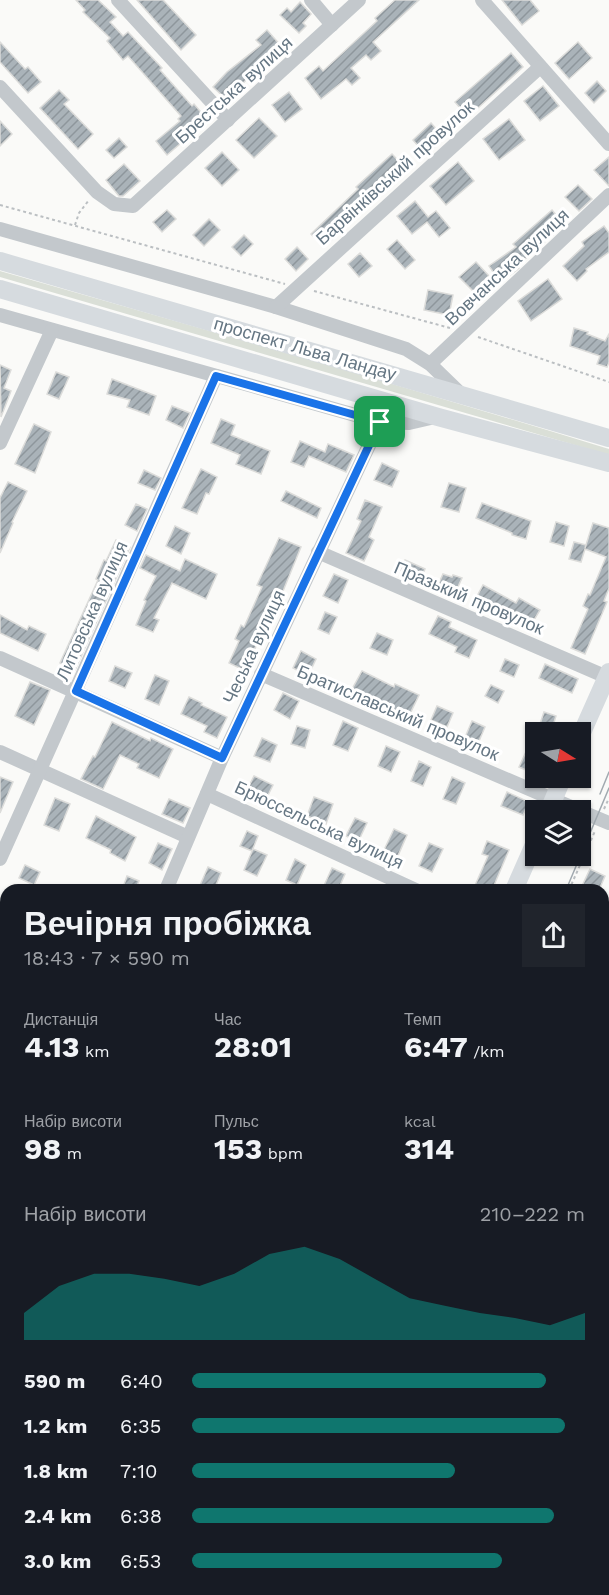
<!DOCTYPE html>
<html lang="uk">
<meta charset="utf-8">
<style>
body{margin:0;font-family:"Work Sans",sans-serif;background:#20242c;color:#f1f3f6;height:100vh;display:flex;flex-direction:column;font-size:22px;white-space:nowrap}
*{box-sizing:border-box;margin:0}
p{font-size:20px;color:#9ea1a6}
.icon{flex:none;width:33px;height:33px;fill:none;stroke:currentColor;stroke-width:2;stroke-linecap:round;stroke-linejoin:round}
.map{position:relative;flex:1;overflow:hidden}
.drawer{position:absolute;left:0px;top:884px;width:609px;height:712px;display:flex;flex-direction:column;background:#171b24;border-radius:18px 18px 0 0;box-shadow:0 2px 4px #0004}
.drawer>*{flex:none}
.needle{width:39px;rotate:101deg}
.buttons{position:absolute;left:525px;top:722px;display:grid;gap:12px}
.buttons a{display:grid;place-items:center;width:66px;height:66px;border-radius:0px;background:#171b24;box-shadow:0 2px 4px #0004;font-size:30px}
.pin{position:absolute;display:grid;place-items:center;width:51px;height:51px;color:#fff;margin:-26px;border-radius:12px;box-shadow:0 3px 9px #0006}
.round{display:grid;place-items:center;flex:none;width:63px;height:63px;border-radius:0px;background:#20242c}
.summary{display:flex;align-items:center;justify-content:space-between;height:102px;padding:0 24px}
h1{font-size:33px;font-weight:700;line-height:45px}
.figures{display:grid;grid-template-columns:repeat(3,1fr);gap:9px;height:102px;padding:6px 24px}
.figures div{display:grid;align-content:center}
.figures b{font-size:30px;font-weight:700}
.figures small{font-size:16px;font-weight:400}
.figures p{font-size:16px}
.chart{height:168px;padding:12px 24px}
.chart p{display:flex;justify-content:space-between}
.chart svg{width:100%;height:108px;margin-top:6px;fill:#0f766e;opacity:.7}
ul{padding:0 24px;list-style:none;font-size:20px}
li{display:grid;grid-template-columns:96px 72px 1fr;align-items:center;height:45px}
li i{height:15px;border-radius:8px;background:#0f766e}
.map>svg:first-child{display:block}
.green{fill:#dadfd7}
.building{fill:url(#building-hatch);stroke:#dcdcda;stroke-width:1.5}
.lines{fill:none;stroke-linecap:round;stroke-linejoin:round}
.path{stroke:#bbbfc2;stroke-width:2;stroke-dasharray:3 3;stroke-linecap:butt}
.minor{stroke:#c3c8cc;stroke-width:14}
.major{stroke:#d6dbdf;stroke-width:18}
.tram{stroke:#a2aab0;stroke-width:1.5}
.route-casing{stroke:#fff;stroke-width:12}
.route{stroke:#1a73e8;stroke-width:8}
.labels{text-anchor:middle;stroke-width:6;stroke-linejoin:round;paint-order:stroke}
.street-label{font-size:18px;fill:#657683;stroke:#fff}
</style>
<div class="map">
<svg width="609" height="1595" viewBox="0 0 609 1595">
<defs>
<pattern id="building-hatch" width="6" height="6" patternUnits="userSpaceOnUse" patternTransform="scale(1.5)"><rect width="6" height="6" fill="#aab3b9"/><path d="M-1 1l2-2M0 6l6-6M5 7l2-2" fill="none" stroke="#8e969c"/></pattern>
</defs>
<rect width="100%" height="100%" fill="#fafaf8"/>
<g class="green">
<path d="M0 271C204 329 407 387 609 449V455L0 277Z"/>
<polygon points="367,1590 442,1590 453,1595 365,1595"/>
</g>
<g class="building">
<polygon points="76,0 98,0 116,17 110,22 123,36 128,32 162,68 160,70 192,106 194,104 205,117 186,134 188,137 167,155 156,141 180,121 178,119 181,116 128,56 123,60 107,41 110,38 83,12 85,10"/>
<polygon points="137,0 163,0 196,35 181,50"/>
<polygon points="395,0 419,0 373,42 381,51 371,60 366,55 351,68 360,78 352,85 346,79 321,99 305,78 319,66 323,71 377,21 375,18"/>
<polygon points="502,0 530,0 539,11 522,25"/>
<polygon points="300,2 311,14 303,23 306,26 299,33 280,15 287,8 291,12"/>
<polygon points="267,30 282,47 263,64 265,67 250,80 248,78 227,100 213,87 227,72 261,45 256,40"/>
<polygon points="0,42 25,69 28,67 41,82 28,93 0,62"/>
<polygon points="578,42 592,58 569,79 555,63"/>
<polygon points="511,53 523,67 468,117 455,102"/>
<polygon points="597,81 606,91 594,103 585,93"/>
<polygon points="543,86 559,106 540,121 524,101"/>
<polygon points="59,90 69,100 64,104 93,134 78,149 40,108"/>
<polygon points="289,92 302,109 285,122 272,105"/>
<polygon points="259,118 277,136 254,158 236,140"/>
<polygon points="509,119 525,140 499,160 483,139"/>
<polygon points="0,121 12,134 0,146"/>
<polygon points="431,123 444,138 426,155 413,140"/>
<polygon points="119,138 127,147 114,158 106,150"/>
<polygon points="222,152 239,170 222,186 205,168"/>
<polygon points="392,154 407,170 362,208 364,209 324,247 311,234 358,189 356,187"/>
<polygon points="609,157 609,186 594,170"/>
<polygon points="458,162 474,181 446,205 430,186"/>
<polygon points="124,164 140,181 123,196 119,196 106,180"/>
<polygon points="578,185 592,199 579,211 565,197"/>
<polygon points="415,201 428,217 436,211 450,228 439,237 427,222 412,234 397,216"/>
<polygon points="167,210 176,219 162,232 153,222"/>
<polygon points="552,210 564,225 517,266 519,268 517,270 500,282 489,266 516,247 513,244"/>
<polygon points="209,219 220,230 204,246 193,235"/>
<polygon points="604,226 609,233 609,252 586,269 587,271 577,281 563,266 584,246 582,242"/>
<polygon points="244,235 253,244 241,256 232,247"/>
<polygon points="397,240 415,260 405,269 387,249"/>
<polygon points="297,247 308,259 296,271 285,259"/>
<polygon points="360,253 372,266 359,277 348,264"/>
<polygon points="476,262 489,276 473,291 459,277"/>
<polygon points="548,279 562,299 531,321 518,301"/>
<polygon points="428,290 453,295 449,315 424,310"/>
<polygon points="574,328 588,332 587,334 605,341 609,334 609,362 607,367 597,364 600,356 570,346"/>
<polygon points="0,365 11,370 4,388 11,391 1,417"/>
<polygon points="56,372 69,377 59,399 47,394"/>
<polygon points="112,379 156,396 149,415 127,407 130,400 107,394"/>
<polygon points="172,406 190,413 183,428 166,420"/>
<polygon points="221,419 235,425 231,435 270,451 261,474 236,464 240,455 211,443"/>
<polygon points="34,424 51,432 35,473 15,464"/>
<polygon points="300,441 325,452 328,444 354,455 346,472 309,456 304,467 291,462"/>
<polygon points="382,463 399,471 392,487 374,480"/>
<polygon points="201,469 217,477 209,494 206,493 197,514 182,508"/>
<polygon points="144,470 161,478 155,490 138,483"/>
<polygon points="8,482 27,491 12,522 13,523 0,553 0,498"/>
<polygon points="449,483 466,488 459,512 441,507"/>
<polygon points="286,491 321,508 317,518 281,501"/>
<polygon points="365,500 382,507 369,537 374,540 364,561 346,553 361,521 357,519"/>
<polygon points="482,503 531,521 526,539 512,535 512,533 476,518"/>
<polygon points="136,504 147,509 137,531 125,525"/>
<polygon points="556,522 569,526 564,546 550,542"/>
<polygon points="593,523 609,528 609,588 604,601 607,602 585,654 571,648 588,609 583,606 588,594 590,595 606,557 585,549 581,562 569,559 574,542 586,545 585,548"/>
<polygon points="175,526 190,533 181,554 166,546"/>
<polygon points="279,538 301,547 281,596 279,595 252,655 257,657 250,673 229,663 239,641 235,639 241,625 244,627 262,587 257,585"/>
<polygon points="116,540 130,547 75,670 60,663 98,580 96,579 104,560 106,561"/>
<polygon points="146,555 180,571 185,559 217,574 206,599 172,583 154,618 159,620 153,632 136,625 146,601 144,600 156,576 140,568"/>
<polygon points="405,560 425,569 421,579 401,570"/>
<polygon points="334,574 348,580 338,603 323,596"/>
<polygon points="443,574 452,577 453,575 462,578 455,593 438,585"/>
<polygon points="483,585 516,603 519,598 540,610 531,625 498,607 496,611 475,600"/>
<polygon points="325,612 337,617 329,634 318,629"/>
<polygon points="0,615 27,630 29,626 46,634 38,651 0,633"/>
<polygon points="438,616 451,622 449,627 477,640 469,658 455,652 457,647 429,634"/>
<polygon points="377,633 393,640 387,655 370,648"/>
<polygon points="301,651 316,659 308,676 293,668"/>
<polygon points="505,659 519,665 514,677 500,671"/>
<polygon points="545,664 578,679 572,693 539,678"/>
<polygon points="115,666 132,673 125,688 109,681"/>
<polygon points="362,671 394,687 395,684 419,695 408,718 351,691"/>
<polygon points="155,675 169,681 159,705 145,699"/>
<polygon points="30,682 50,690 34,725 15,716"/>
<polygon points="491,685 504,691 498,703 485,696"/>
<polygon points="283,693 299,701 290,719 274,710"/>
<polygon points="189,697 202,703 201,705 227,717 217,738 204,732 207,726 181,714"/>
<polygon points="437,706 453,713 447,727 431,720"/>
<polygon points="544,712 556,716 551,732 538,730"/>
<polygon points="343,721 358,728 348,751 333,745"/>
<polygon points="472,721 485,727 476,748 463,742"/>
<polygon points="112,722 150,741 151,738 173,749 159,778 137,768 139,764 120,755 103,789 81,779 93,756 95,757"/>
<polygon points="297,726 310,730 305,748 291,744"/>
<polygon points="536,730 536,767 533,773 519,767"/>
<polygon points="262,738 277,745 270,762 254,756"/>
<polygon points="386,746 400,752 391,772 378,766"/>
<polygon points="419,761 431,767 423,786 411,781"/>
<polygon points="254,776 273,785 266,799 247,790"/>
<polygon points="0,777 13,782 0,813"/>
<polygon points="452,777 465,783 456,804 443,799"/>
<polygon points="507,792 529,802 523,815 501,806"/>
<polygon points="314,797 333,804 326,824 307,816"/>
<polygon points="55,798 70,804 59,831 44,825"/>
<polygon points="169,799 190,808 183,823 162,814"/>
<polygon points="96,816 136,837 125,861 110,853 111,850 86,838"/>
<polygon points="355,818 367,823 358,842 346,836"/>
<polygon points="394,829 407,835 397,858 383,852"/>
<polygon points="247,831 258,836 252,851 240,846"/>
<polygon points="487,841 509,850 492,890 473,890 488,856 482,854"/>
<polygon points="158,843 172,849 162,870 149,863"/>
<polygon points="429,843 443,849 432,872 419,866"/>
<polygon points="253,849 267,855 257,876 244,870"/>
<polygon points="295,859 306,865 297,885 286,880"/>
<polygon points="25,865 40,872 34,885 19,878"/>
<polygon points="208,867 221,873 214,890 198,890"/>
<polygon points="332,868 345,874 338,890 322,890"/>
<polygon points="590,869 605,876 599,890 588,890 582,886"/>
<polygon points="127,876 139,881 135,890 122,890"/>
</g>
<g class="lines">
<g class="path">
<polyline points="0,205 285,284"/>
<polyline points="75,225 79,213 89,200"/>
<polyline points="314,291 450,328"/>
<polyline points="478,337 609,382"/>
<polyline points="604,809 609,798"/>
<polyline points="569,890 595,831"/>
<polyline points="139,1595 142,1590"/>
<polyline points="255,1595 258,1590"/>
</g>
<g class="minor">
<polyline points="118,0 228,120"/>
<polyline points="311,0 332,25"/>
<polyline points="482,0 609,144"/>
<polyline points="0,87 97,192 114,204 133,206 359,0"/>
<polyline points="0,229 276,307 406,349 430,364 461,394"/>
<polyline points="276,307 540,67"/>
<polyline points="0,315 380,422 409,423 435,417"/>
<polyline points="430,364 609,195"/>
<polyline points="0,443 52,330"/>
<polyline points="318,552 609,678"/>
<polyline points="0,658 222,758"/>
<polyline points="261,674 578,810"/>
<polyline points="0,752 188,837"/>
<polyline points="207,794 416,890"/>
<polyline points="580,811 609,823"/>
<polyline points="0,859 216,376"/>
<polyline points="166,890 222,758 380,422"/>
<polyline points="603,969 609,972"/>
<polyline points="603,1119 609,1121"/>
<polyline points="0,1152 6,1155"/>
<polyline points="0,1236 6,1239"/>
<polyline points="603,1266 609,1269"/>
<polyline points="603,1392 609,1395"/>
<polyline points="0,1519 6,1516"/>
<polyline points="603,1520 609,1507"/>
<polyline points="570,1595 573,1590"/>
</g>
<g class="major">
<polyline points="0,261 609,438"/>
<polyline points="0,289 438,417 609,463"/>
<polyline points="580,737 609,672"/>
<polyline points="549,810 563,777"/>
<polyline points="514,890 536,840"/>
<polyline points="206,1595 208,1590"/>
</g>
<g class="tram">
<polyline points="600,794 609,772"/>
<polyline points="566,890 609,788"/>
<polyline points="242,1595 244,1590"/>
</g>
</g>
<g class="lines">
<g class="route-casing">
<polygon id="route" points="216,376 380,422 222,758 76,691"/>
</g>
<use href="#route" class="route"/>
</g>
<g class="labels">
<g class="street-label">
<text transform="translate(234 90) rotate(-42)" y="6">Брестська вулиця</text>
<text transform="translate(395 173) rotate(-42)" y="6">Барвінківський провулок</text>
<text transform="translate(507 267) rotate(-43)" y="6">Вовчанська вулиця</text>
<text transform="translate(305 349) rotate(16)" y="6">проспект Льва Ландау</text>
<text transform="translate(469 598) rotate(23)" y="6">Празький провулок</text>
<text transform="translate(92 611) rotate(-66)" y="6">Литовська вулиця</text>
<text transform="translate(254 647) rotate(-65)" y="6">Чеська вулиця</text>
<text transform="translate(398 713) rotate(23)" y="6">Братиславський провулок</text>
<text transform="translate(319 825) rotate(25)" y="6">Брюссельська вулиця</text>
</g>
</g>
</svg>
<div class="buttons">
<a><svg class="needle" viewBox="-14 -14 28 28"><path d="M0-13l5 13h-10z" fill="#e53935"/><path d="M0 13l5-13h-10z" fill="#9ea1a6"/></svg></a>
<a><svg class="icon" aria-label="layers" viewBox="0 0 24 24"><path d="M12 4l9 5-9 5-9-5zM3 14l9 5 9-5"/></svg></a>
</div>
<div class="pin" style="left:380px;top:422px;background:#1e9e55"><svg class="icon" aria-label="arrive" viewBox="0 0 24 24"><path d="M6 21V4h12l-3 4 3 4H6"/></svg></div>
<section class="drawer">
<div class="summary"><div><h1>Вечірня пробіжка</h1><p>18:43 · 7 × 590 m</p></div><a class="round"><svg class="icon" aria-label="share" viewBox="0 0 24 24"><path d="M12 15V3M7 8l5-5 5 5M5 13v7h14v-7"/></svg></a></div>
<div class="figures">
<div><p>Дистанція</p><b>4.13<small> km</small></b></div>
<div><p>Час</p><b>28:01</b></div>
<div><p>Темп</p><b>6:47<small> /km</small></b></div>
</div>
<div class="figures">
<div><p>Набір висоти</p><b>98<small> m</small></b></div>
<div><p>Пульс</p><b>153<small> bpm</small></b></div>
<div><p>kcal</p><b>314</b></div>
</div>
<div class="chart"><p><span>Набір висоти</span>210–222 m</p>
<svg viewBox="0 0 160 44" preserveAspectRatio="none"><path d="M0 44V33L10 22L20 17L30 17L40 19L50 22L60 17L70 9L80 6L90 11L100 19L110 27L120 30L130 33L140 35L150 38L160 33V44z"/></svg>
</div>
<ul>
<li><b>590 m</b>6:40<i style="width:90%"></i></li>
<li><b>1.2 km</b>6:35<i style="width:95%"></i></li>
<li><b>1.8 km</b>7:10<i style="width:67%"></i></li>
<li><b>2.4 km</b>6:38<i style="width:92%"></i></li>
<li><b>3.0 km</b>6:53<i style="width:79%"></i></li>
</ul>
</section>
</div>
